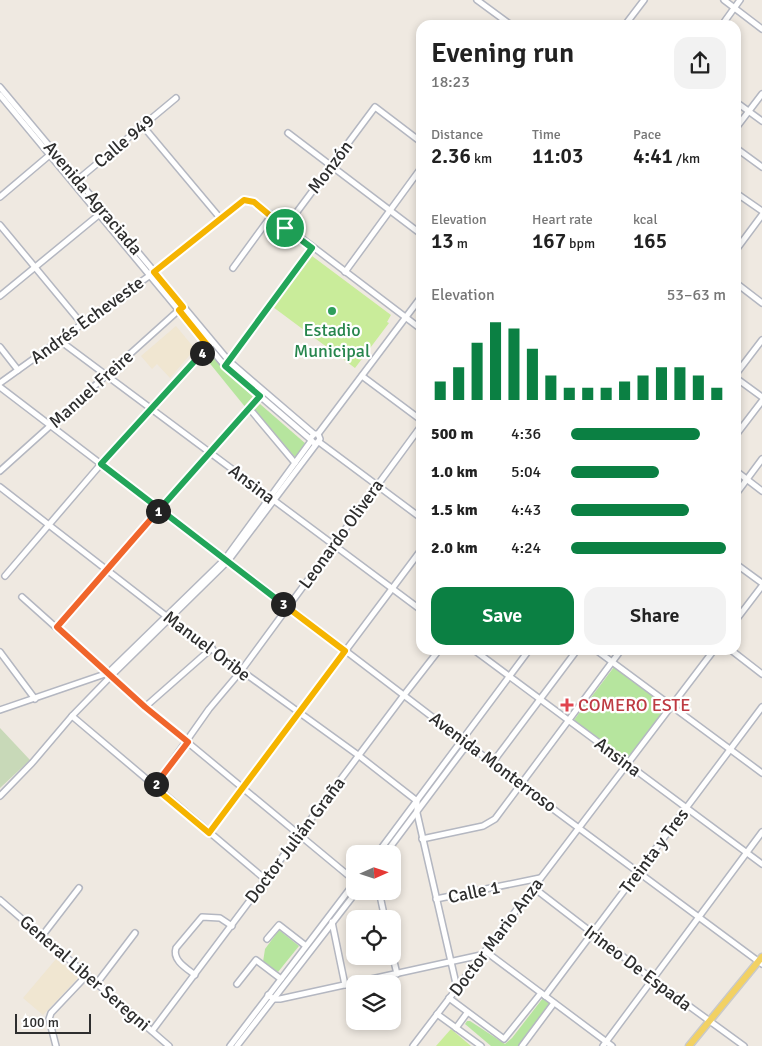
<!DOCTYPE html>
<meta charset="utf-8">
<style>
body{margin:0;font-family:Signika,sans-serif;background:#f2f2f2;color:#222;height:100vh;display:flex;flex-direction:column;font-size:19px;white-space:nowrap}
*{box-sizing:border-box;margin:0}
p{font-size:16px;color:#767676}
.icon{flex:none;width:28px;height:28px;fill:none;stroke:currentColor;stroke-width:2;stroke-linecap:round;stroke-linejoin:round}
.map{position:relative;flex:1;overflow:hidden}
.side{position:absolute;left:416px;top:20px;width:325px;height:635px;display:flex;flex-direction:column;background:#fff;border-radius:15px;box-shadow:0 2px 8px #0003}
.side>*{flex:none}
.needle{width:32px;rotate:87deg}
.fabs{position:absolute;left:346px;top:845px;display:grid;gap:10px}
.fabs a{display:grid;place-items:center;width:55px;height:55px;border-radius:10px;background:#fff;box-shadow:0 2px 8px #0003;font-size:25px}
.scale{position:absolute;left:15px;bottom:12px;width:76px;box-sizing:border-box;padding-left:5px;border:2px solid #2e2e2e;border-top:0;font-size:14px;line-height:18px;white-space:nowrap;color:#2e2e2e;-webkit-text-stroke:4px #fff;paint-order:stroke}
.pin{position:absolute;display:grid;place-items:center;width:42px;height:42px;color:#fff;margin:-21px;border:2px solid #fff;border-radius:50%;box-shadow:0 1px 5px #0007}
.km{position:absolute;width:25px;height:25px;margin:-12px;border-radius:50%;background:#222;color:#fff;font-size:14px;line-height:25px;text-align:center}
.round{display:grid;place-items:center;flex:none;width:52px;height:52px;border-radius:15px;background:#f2f2f2}
.head{display:flex;align-items:center;justify-content:space-between;height:85px;padding:0 15px}
h1{font-size:28px;font-weight:600;line-height:38px}
.figures{display:grid;grid-template-columns:repeat(3,1fr);gap:8px;height:85px;padding:5px 15px}
.figures div{display:grid;align-content:center}
.figures b{font-size:21px;font-weight:600}
.figures small{font-size:14px;font-weight:400}
.figures p{font-size:14px}
.chart{height:140px;padding:10px 15px}
.chart p{display:flex;justify-content:space-between}
.chart svg{width:100%;height:90px;margin-top:5px;stroke:#0b8043;stroke-width:6}
.action{display:flex;gap:10px;margin-top:auto;padding:10px 15px}
.action a{flex:1;height:58px;border-radius:15px;background:#0b8043;color:#fff;font-size:20px;font-weight:600;line-height:58px;text-align:center}
.action a+a{background:#f2f2f2;color:#222}
ul{padding:0 15px;list-style:none;font-size:16px}
li{display:grid;grid-template-columns:80px 60px 1fr;align-items:center;height:38px}
li i{height:12px;border-radius:6px;background:#0b8043}
.map>svg:first-child{display:block}
.education{fill:#f0e6d1}
.green{fill:#b6e59e}
.cemetery{fill:#c8d9b8}
.pitch{fill:#c9ec9a}
.lines{fill:none;stroke-linecap:round;stroke-linejoin:round}
.minor-casing{stroke:#b4b7c1;stroke-width:8}
.major-casing{stroke:#c9c9c9;stroke-width:9}
.minor{stroke:#fff;stroke-width:5}
.major{stroke:#f2d163;stroke-width:6}
.split-1-casing{stroke:#fff;stroke-width:10}
.split-2-casing{stroke:#fff;stroke-width:10}
.split-3-casing{stroke:#fff;stroke-width:10}
.split-4-casing{stroke:#fff;stroke-width:10}
.split-5-casing{stroke:#fff;stroke-width:10}
.split-1{stroke:#22a559;stroke-width:6}
.split-2{stroke:#f0652b;stroke-width:6}
.split-3{stroke:#f5b400;stroke-width:6}
.split-4{stroke:#22a559;stroke-width:6}
.split-5{stroke:#f5b400;stroke-width:6}
.leisure-dot{fill:#2e9e5b;stroke:#fff;stroke-width:2}
.health-dot{fill:#e0444e;stroke:#fff;stroke-width:2}
.labels{text-anchor:middle;stroke-width:4.5;stroke-linejoin:round;paint-order:stroke}
.street-label{font-size:18px;fill:#2e2e2e;stroke:#fff}
.leisure-label{font-size:18px;fill:#27864d;stroke:#fff}
.health-label{font-size:18px;fill:#be3a42;stroke:#fff;text-anchor:start}
</style>
<div class="map">
<svg width="762" height="1046" viewBox="0 0 762 1046">
<rect width="100%" height="100%" fill="#efe9e1"/>
<g class="education">
<polygon points="176,326 195,349 170,378 157,364 152,369 141,356"/>
<polygon points="56,959 79,977 43,1015 23,998"/>
</g>
<g class="green">
<polygon points="207,352 255,397 246,408 203,355"/>
<polygon points="260,404 306,444 295,457 254,410"/>
<polygon points="614,667 669,706 628,760 574,720"/>
<polygon points="279,930 299,946 278,972 263,962 265,949"/>
<polygon points="543,998 550,1004 518,1046 491,1046 465,1024 467,1021 470,1021 505,1044 512,1038"/>
</g>
<polygon class="cemetery" points="0,728 30,760 0,788"/>
<g class="pitch">
<polygon points="312,256 391,315 387,322 389,323 355,368 273,307 310,257"/>
<polygon points="451,1029 471,1046 436,1046"/>
</g>
<g class="lines">
<g class="minor-casing">
<g id="minor">
<polyline points="477,0 511,25"/>
<polyline points="724,0 762,29"/>
<polyline points="625,25 644,0"/>
<polyline points="722,25 740,0"/>
<polyline points="0,87 229,361 314,434 318,434 320,439 317,443 314,443 310,439 314,434"/>
<polyline points="0,95 225,366 310,439"/>
<polyline points="736,102 762,121"/>
<polyline points="142,125 220,218"/>
<polyline points="736,128 762,94"/>
<polyline points="288,133 421,234"/>
<polyline points="736,148 762,167"/>
<polyline points="75,182 176,98"/>
<polyline points="736,193 762,211"/>
<polyline points="0,197 52,153"/>
<polyline points="0,225 82,324"/>
<polyline points="285,228 375,107 421,142"/>
<polyline points="736,250 762,215"/>
<polyline points="233,268 271,216"/>
<polyline points="345,272 421,168"/>
<polyline points="736,283 762,303"/>
<polyline points="0,296 101,213"/>
<polyline points="59,340 421,610"/>
<polyline points="0,347 18,370"/>
<polyline points="227,364 313,248"/>
<polyline points="736,374 762,340"/>
<polyline points="362,376 421,420"/>
<polyline points="736,378 762,397"/>
<polyline points="0,383 149,276 244,200 254,202 421,329"/>
<polyline points="0,387 545,803 762,964"/>
<polyline points="249,408 295,463"/>
<polyline points="318,434 421,297"/>
<polyline points="736,435 762,401"/>
<polyline points="319,442 421,518"/>
<polyline points="0,471 180,309"/>
<polyline points="736,471 762,491"/>
<polyline points="0,487 170,619 358,755 417,801 417,813 457,988"/>
<polyline points="736,494 762,459"/>
<polyline points="736,564 762,583"/>
<polyline points="5,576 101,464 210,344"/>
<polyline points="22,597 145,707 355,881"/>
<polyline points="736,620 762,586"/>
<polyline points="57,627 261,394"/>
<polyline points="474,650 762,864"/>
<polyline points="596,650 762,773"/>
<polyline points="731,650 762,674"/>
<polyline points="0,652 35,699"/>
<polyline points="145,707 212,648"/>
<polyline points="0,710 108,673 225,559 311,441"/>
<polyline points="72,716 266,880"/>
<polyline points="493,762 577,650"/>
<polyline points="154,787 209,709 241,671 421,426"/>
<polyline points="0,796 32,763 72,716 111,676 228,561 317,443"/>
<polyline points="209,833 421,550"/>
<polyline points="422,839 483,826 495,819 621,650"/>
<polyline points="377,854 529,650"/>
<polyline points="385,854 463,750 467,748 475,748"/>
<polyline points="534,888 652,979 744,1046"/>
<polyline points="379,891 385,919"/>
<polyline points="436,899 540,878"/>
<polyline points="0,900 169,1046"/>
<polyline points="332,922 345,985"/>
<polyline points="42,936 79,888"/>
<polyline points="267,939 279,925 306,946"/>
<polyline points="485,951 612,1046"/>
<polyline points="392,953 397,974"/>
<path d="M195 975C186 968 172 960 176 948L202 917 220 918 232 926"/>
<polyline points="97,983 135,933"/>
<polyline points="237,984 256,960 281,979"/>
<polyline points="268,995 274,999 280,999 481,955"/>
<polyline points="545,996 762,707"/>
<polyline points="449,998 504,1039 541,993"/>
<polyline points="437,1014 481,1046"/>
<polyline points="456,1028 467,1013"/>
<polyline points="152,1031 404,695 439,650"/>
<polyline points="56,1046 49,1019 51,1013 87,975"/>
<polyline points="230,1046 355,882"/>
<polyline points="237,1046 357,891"/>
<polyline points="413,1046 714,650"/>
<polyline points="522,1046 554,1003"/>
<polyline points="603,1046 762,832"/>
</g>
</g>
<g class="major-casing">
<polyline id="major" points="689,1046 762,957"/>
</g>
<use href="#minor" class="minor"/>
<use href="#major" class="major"/>
</g>
<g class="lines">
<g class="split-1-casing">
<polyline id="split-1" points="158,511 260,396 225,366 312,248 285,228"/>
</g>
<g class="split-2-casing">
<polyline id="split-2" points="156,784 188,742 145,707 57,627 158,511"/>
</g>
<g class="split-3-casing">
<polyline id="split-3" points="156,784 154,787 209,833 345,651 283,604"/>
</g>
<g class="split-4-casing">
<polyline id="split-4" points="202,353 101,464 283,604"/>
</g>
<g class="split-5-casing">
<polyline id="split-5" points="202,353 208,346 179,310 183,307 154,272 244,200 254,202 285,228"/>
</g>
<use href="#split-1" class="split-1"/>
<use href="#split-2" class="split-2"/>
<use href="#split-3" class="split-3"/>
<use href="#split-4" class="split-4"/>
<use href="#split-5" class="split-5"/>
</g>
<circle class="leisure-dot" cx="332" cy="311" r="5"/>
<path class="health-dot" d="M564.5 697.5h5v5h5v5h-5v5h-5v-5h-5v-5h5z"/>
<g class="labels">
<g class="street-label">
<text transform="translate(124 141) rotate(-40)" y="6">Calle 949</text>
<text transform="translate(330 167) rotate(-53)" y="6">Monzón</text>
<text transform="translate(93 198) rotate(50)" y="6">Avenida Agraciada</text>
<text transform="translate(87 320) rotate(-36)" y="6">Andrés Echeveste</text>
<text transform="translate(91 389) rotate(-42)" y="6">Manuel Freire</text>
<text transform="translate(252 484) rotate(37)" y="6">Ansina</text>
<text transform="translate(341 534) rotate(-54)" y="6">Leonardo Olivera</text>
<text transform="translate(207 646) rotate(37)" y="6">Manuel Oribe</text>
<text transform="translate(618 757) rotate(37)" y="6">Ansina</text>
<text transform="translate(493 762) rotate(37)" y="6">Avenida Monterroso</text>
<text transform="translate(295 840) rotate(-53)" y="6">Doctor Julián Graña</text>
<text transform="translate(654 851) rotate(-53)" y="6">Treinta y Tres</text>
<text transform="translate(474 892) rotate(-12)" y="6">Calle 1</text>
<text transform="translate(496 937) rotate(-53)" y="6">Doctor Mario Anza</text>
<text transform="translate(638 968) rotate(37)" y="6">Irineo De Espada</text>
<text transform="translate(85 973) rotate(41)" y="6">General Liber Seregni</text>
</g>
<g class="leisure-label">
<text x="332" y="336">Estadio<tspan x="332" dy="21">Municipal</tspan></text>
</g>
<g class="health-label">
<text x="578" y="711">COMERO ESTE</text>
</g>
</g>
</svg>
<div class="fabs">
<a><svg class="needle" viewBox="-14 -14 28 28"><path d="M0-13l5 13h-10z" fill="#e53935"/><path d="M0 13l5-13h-10z" fill="#767676"/></svg></a>
<a><svg class="icon" aria-label="locate" viewBox="0 0 24 24"><circle cx="12" cy="12" r="6"/><path d="M12 2v4M12 18v4M2 12h4M18 12h4"/></svg></a>
<a><svg class="icon" aria-label="layers" viewBox="0 0 24 24"><path d="M12 4l9 5-9 5-9-5zM3 14l9 5 9-5"/></svg></a>
</div>
<div class="scale">100 m</div>
<div class="pin" style="left:285px;top:228px;background:#1e9e55"><svg class="icon" aria-label="arrive" viewBox="0 0 24 24"><path d="M6 21V4h12l-3 4 3 4H6"/></svg></div>
<b class="km" style="left:158px;top:511px">1</b>
<b class="km" style="left:156px;top:784px">2</b>
<b class="km" style="left:283px;top:604px">3</b>
<b class="km" style="left:202px;top:353px">4</b>
<section class="side">
<div class="head"><div><h1>Evening run</h1><p>18:23</p></div><a class="round"><svg class="icon" aria-label="share" viewBox="0 0 24 24"><path d="M12 15V3M7 8l5-5 5 5M5 13v7h14v-7"/></svg></a></div>
<div class="figures">
<div><p>Distance</p><b>2.36<small> km</small></b></div>
<div><p>Time</p><b>11:03</b></div>
<div><p>Pace</p><b>4:41<small> /km</small></b></div>
</div>
<div class="figures">
<div><p>Elevation</p><b>13<small> m</small></b></div>
<div><p>Heart rate</p><b>167<small> bpm</small></b></div>
<div><p>kcal</p><b>165</b></div>
</div>
<div class="chart"><p><span>Elevation</span>53–63 m</p>
<svg viewBox="0 0 160 44" preserveAspectRatio="none"><path d="M5 44V35M15 44V28M25 44V16M35 44V6M45 44V9M55 44V19M65 44V32M75 44V38M85 44V38M95 44V38M105 44V35M115 44V32M125 44V28M135 44V28M145 44V32M155 44V38"/></svg>
</div>
<ul>
<li><b>500 m</b>4:36<i style="width:83%"></i></li>
<li><b>1.0 km</b>5:04<i style="width:57%"></i></li>
<li><b>1.5 km</b>4:43<i style="width:76%"></i></li>
<li><b>2.0 km</b>4:24<i style="width:100%"></i></li>
</ul>
<div class="action"><a>Save</a><a>Share</a></div>
</section>
</div>
